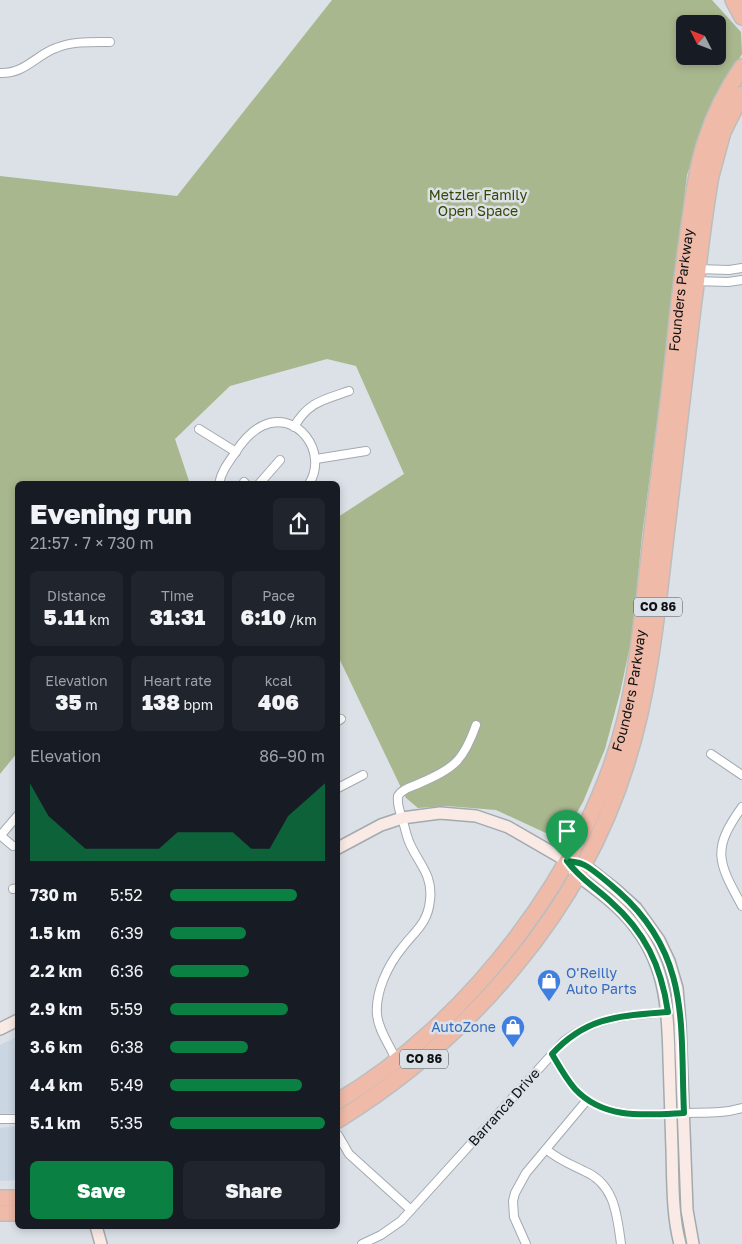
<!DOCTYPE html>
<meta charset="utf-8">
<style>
body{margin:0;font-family:"Golos Text",sans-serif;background:#20242c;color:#f1f3f6;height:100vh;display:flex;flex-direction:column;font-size:19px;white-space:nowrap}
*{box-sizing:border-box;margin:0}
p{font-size:16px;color:#9ea1a6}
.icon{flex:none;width:28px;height:28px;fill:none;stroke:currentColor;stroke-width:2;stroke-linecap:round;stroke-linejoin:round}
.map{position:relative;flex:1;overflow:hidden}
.side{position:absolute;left:15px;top:481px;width:325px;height:748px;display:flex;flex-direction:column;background:#171b24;border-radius:8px;box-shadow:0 2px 8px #0003}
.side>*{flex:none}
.needle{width:32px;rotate:312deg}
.tools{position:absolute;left:676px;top:15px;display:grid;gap:10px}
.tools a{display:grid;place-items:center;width:50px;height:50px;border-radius:8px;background:#171b24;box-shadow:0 2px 8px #0003;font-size:25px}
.pin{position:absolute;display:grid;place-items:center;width:42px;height:42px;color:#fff;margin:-51px -21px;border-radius:50% 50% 50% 0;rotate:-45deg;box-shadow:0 0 5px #0007}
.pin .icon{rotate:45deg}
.round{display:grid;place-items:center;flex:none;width:52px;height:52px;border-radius:8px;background:#20242c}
.summary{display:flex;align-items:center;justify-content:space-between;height:85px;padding:0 15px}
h1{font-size:28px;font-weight:800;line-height:38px}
.metrics{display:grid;grid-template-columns:repeat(3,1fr);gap:8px;height:85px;padding:5px 15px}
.metrics div{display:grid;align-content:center;border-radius:8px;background:#20242c;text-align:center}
.metrics b{font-size:21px;font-weight:800}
.metrics small{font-size:14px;font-weight:400}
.metrics p{font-size:14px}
.chart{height:140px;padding:10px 15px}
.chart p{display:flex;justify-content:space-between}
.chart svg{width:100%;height:90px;margin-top:5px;fill:#0b8043;opacity:.7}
.button{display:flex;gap:10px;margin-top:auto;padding:10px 15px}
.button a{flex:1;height:58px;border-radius:8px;background:#0b8043;color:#fff;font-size:20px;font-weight:800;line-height:58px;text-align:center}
.button a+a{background:#20242c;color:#f1f3f6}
ul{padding:0 15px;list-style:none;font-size:16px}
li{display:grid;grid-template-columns:80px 60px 1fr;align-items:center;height:38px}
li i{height:12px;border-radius:6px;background:#0b8043}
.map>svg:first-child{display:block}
.built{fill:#cad6e2}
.green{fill:#a9b78e;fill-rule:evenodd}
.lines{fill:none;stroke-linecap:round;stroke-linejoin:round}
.street-casing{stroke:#a3aaaf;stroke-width:10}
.secondary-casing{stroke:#a3aaaf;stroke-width:14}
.highway-casing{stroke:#bcbdbd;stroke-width:18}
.street{stroke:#fff;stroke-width:8}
.secondary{stroke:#faeae5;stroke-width:11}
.highway{stroke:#efbaa8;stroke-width:15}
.route-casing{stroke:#fff;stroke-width:10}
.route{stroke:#0b8043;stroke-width:6}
.labels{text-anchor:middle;stroke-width:5;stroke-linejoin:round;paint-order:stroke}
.shield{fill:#dbe1e7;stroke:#4d5053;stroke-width:1}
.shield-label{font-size:12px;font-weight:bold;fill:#101214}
.park-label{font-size:14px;fill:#364600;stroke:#dbe1e7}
.street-label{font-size:14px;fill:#101214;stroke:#dbe1e7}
.shop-label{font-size:14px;fill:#366cbe;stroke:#dbe1e7;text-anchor:start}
</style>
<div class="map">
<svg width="742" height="1244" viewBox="0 0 742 1244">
<rect width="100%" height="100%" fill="#dbe1e7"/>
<g class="built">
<polygon points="17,1037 17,1113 0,1114 0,1045"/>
<polygon points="17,1126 17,1180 0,1181 0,1128"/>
</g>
<path class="green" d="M332 0H712L741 32 742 54 706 120 687 175 664 369 642 536 632 637 620 693 605 749 583 802 561 840 496 810 447 806 418 808 406 798 338 656V517L404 474 356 366 327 359 230 386 175 439 190 484H18L17 753 0 774V176L177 196ZM685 24H718V56H685Z"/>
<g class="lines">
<g class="street-casing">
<g id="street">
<path d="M0 73C25 74 36 55 56 48 73 41 92 42 110 42"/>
<polyline points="697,269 729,270 742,268"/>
<polyline points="693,281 728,282 742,280"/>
<path d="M294 427C308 402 323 400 349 391"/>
<polyline points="199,429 236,452"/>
<polyline points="316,459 366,451"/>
<polyline points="244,482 246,484"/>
<path d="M219 484C221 472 228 463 235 453 242 442 250 432 262 426 297 409 329 452 309 484"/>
<polyline points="259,484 280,460"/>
<polyline points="338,721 341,719"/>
<polyline points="711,754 742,775"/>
<polyline points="338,788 363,775"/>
<path d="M742 807C711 850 718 862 742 906"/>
<polyline points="0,835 13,846"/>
<polyline points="1,835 18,815"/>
<polyline points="13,889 18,888"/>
<path d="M552 1054C559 1066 566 1079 575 1089 603 1119 643 1115 680 1113 701 1112 722 1114 742 1108"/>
<path d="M396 1060C390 1045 379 1032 377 1015 375 992 388 965 402 948 415 931 428 923 430 900 433 875 419 864 410 844 406 835 405 827 402 818 399 810 397 804 398 796 402 789 411 787 418 784 454 768 463 762 476 725"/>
<polyline points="0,1119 18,1119"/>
<polyline points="338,1135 349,1154 411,1210"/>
<path d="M547 1150C559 1160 570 1164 584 1171 615 1184 617 1215 621 1244"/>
<path d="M362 1244 381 1235 401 1221 564 1041C600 1015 626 1016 668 1012"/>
<polyline points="526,1244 514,1217 513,1201 515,1193 526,1173 587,1100"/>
</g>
</g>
<g class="secondary-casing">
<g id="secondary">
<polyline points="338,848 381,825 402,818 440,813 476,816 508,827 567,861 583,864 615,889 636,908 659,940 669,961 677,988 680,1024 687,1210 693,1244"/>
<path d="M574 871 577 875C598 891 621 907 636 928 666 967 668 1011 669 1058 670 1089 671 1119 672 1150 673 1181 672 1214 680 1244"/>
<polyline points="0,1029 18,1020"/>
<polyline points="96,1226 101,1244"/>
</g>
</g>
<g class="highway-casing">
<g id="highway">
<polyline points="733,0 742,17"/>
<path id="s1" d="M338 1101C468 1025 589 867 625 720 639 664 643 605 650 548 658 479 668 410 675 340 679 300 684 260 690 219 694 192 697 166 706 140 714 114 727 89 742 67"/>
<path d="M338 1120C469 1039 581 912 627 762 650 689 657 612 666 536 675 460 684 384 693 308 699 264 703 220 711 176L723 132 742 94"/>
<polyline points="0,1198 18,1198"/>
<polyline points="0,1213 18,1213"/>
</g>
</g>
<use href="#street" class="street"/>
<use href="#secondary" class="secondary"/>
<use href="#highway" class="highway"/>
</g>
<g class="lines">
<g class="route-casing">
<path id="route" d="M567 861C572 862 578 862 582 864 591 867 611 885 619 892 691 956 680 1025 684 1113 645 1115 604 1120 575 1089 566 1079 559 1066 552 1054 587 1016 620 1016 668 1012 661 965 645 932 610 901 594 886 580 879 567 861Z"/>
</g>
<use href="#route" class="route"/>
</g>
<defs>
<g id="shop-pin" transform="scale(1.25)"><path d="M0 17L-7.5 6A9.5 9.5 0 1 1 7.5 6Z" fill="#3f7fe0" stroke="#dbe1e7"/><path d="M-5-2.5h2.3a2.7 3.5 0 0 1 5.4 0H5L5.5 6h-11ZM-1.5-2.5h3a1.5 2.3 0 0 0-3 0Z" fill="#fff"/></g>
</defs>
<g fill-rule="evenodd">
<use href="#shop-pin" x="549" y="981"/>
<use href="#shop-pin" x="513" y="1027"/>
</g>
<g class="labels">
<g class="shield">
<rect x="634" y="597.5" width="48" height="19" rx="4"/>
<rect x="400" y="1049.5" width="48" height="19" rx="4"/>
</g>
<g class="shield-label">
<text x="658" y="611">CO 86</text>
<text x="424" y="1063">CO 86</text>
</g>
<g class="park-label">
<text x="478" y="200">Metzler Family<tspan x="478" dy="16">Open Space</tspan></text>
</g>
<g class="street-label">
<text dy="5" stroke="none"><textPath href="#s1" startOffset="922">Founders Parkway</textPath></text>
<text dy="5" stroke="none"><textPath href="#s1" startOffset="518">Founders Parkway</textPath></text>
<text transform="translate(504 1107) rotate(-48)" y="5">Barranca Drive</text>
</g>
<g class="shop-label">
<text x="566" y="978">O'Reilly<tspan x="566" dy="16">Auto Parts</tspan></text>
<text x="496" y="1032" text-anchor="end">AutoZone</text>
</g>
</g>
</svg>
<div class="tools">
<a><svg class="needle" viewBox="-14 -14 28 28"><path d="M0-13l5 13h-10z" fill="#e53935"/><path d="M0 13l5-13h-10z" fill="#9ea1a6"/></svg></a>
</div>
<div class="pin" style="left:567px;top:861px;background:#1e9e55"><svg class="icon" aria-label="arrive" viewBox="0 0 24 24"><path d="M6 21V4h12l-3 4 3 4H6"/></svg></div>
<section class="side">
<div class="summary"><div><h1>Evening run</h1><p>21:57 · 7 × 730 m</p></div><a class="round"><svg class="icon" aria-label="share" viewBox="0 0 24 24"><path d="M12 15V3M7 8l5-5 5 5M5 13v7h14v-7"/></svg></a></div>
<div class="metrics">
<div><p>Distance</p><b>5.11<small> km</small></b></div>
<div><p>Time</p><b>31:31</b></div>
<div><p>Pace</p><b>6:10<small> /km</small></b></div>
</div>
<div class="metrics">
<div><p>Elevation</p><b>35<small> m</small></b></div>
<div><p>Heart rate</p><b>138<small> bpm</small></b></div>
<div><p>kcal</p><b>406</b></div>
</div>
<div class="chart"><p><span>Elevation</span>86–90 m</p>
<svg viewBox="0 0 160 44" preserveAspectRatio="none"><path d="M0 44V6L10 22L20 30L30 38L40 38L50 38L60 38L70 38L80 30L90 30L100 30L110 30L120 38L130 38L140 22L150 14L160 6V44z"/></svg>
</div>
<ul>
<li><b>730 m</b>5:52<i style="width:82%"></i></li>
<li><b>1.5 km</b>6:39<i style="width:49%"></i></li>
<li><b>2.2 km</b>6:36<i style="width:51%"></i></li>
<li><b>2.9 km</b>5:59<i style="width:76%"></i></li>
<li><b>3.6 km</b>6:38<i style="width:50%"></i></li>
<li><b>4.4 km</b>5:49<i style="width:85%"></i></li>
<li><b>5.1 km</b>5:35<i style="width:100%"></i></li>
</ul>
<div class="button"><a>Save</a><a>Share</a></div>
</section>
</div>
